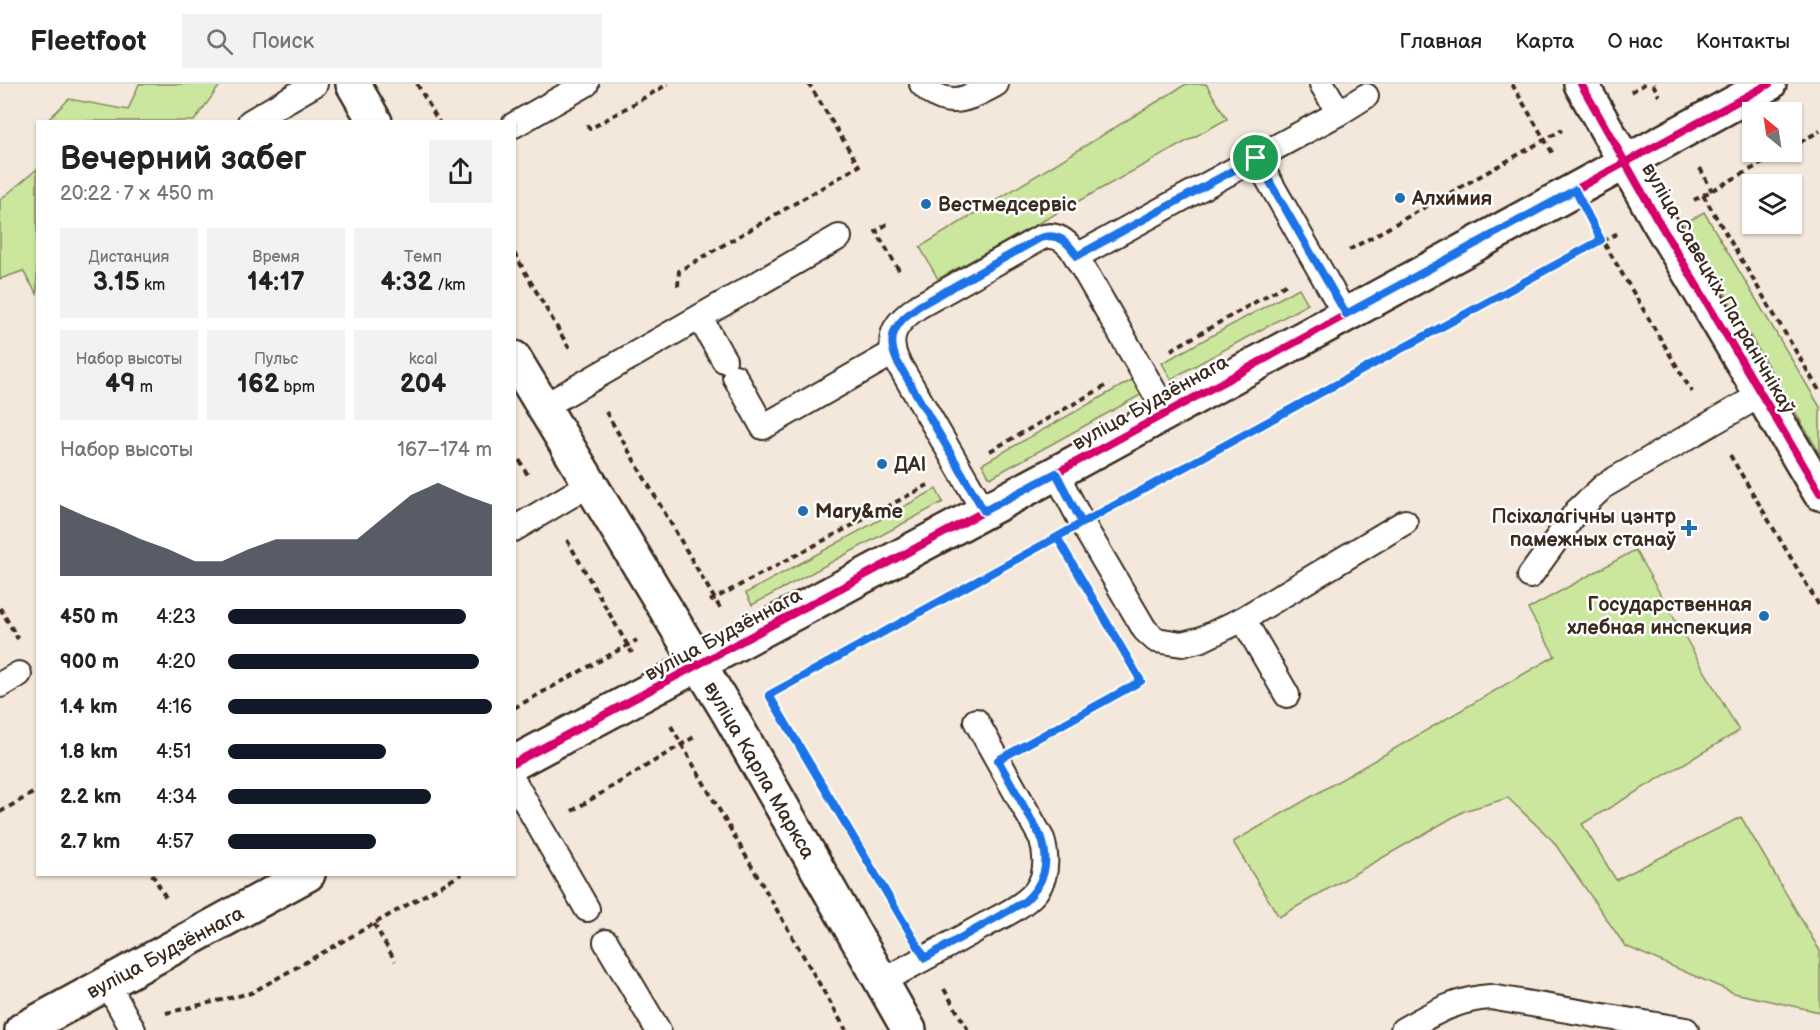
<!DOCTYPE html>
<html lang="ru">
<meta charset="utf-8">
<style>
body{margin:0;font-family:"Balsamiq Sans",sans-serif;background:#f2f2f2;color:#222;height:100vh;display:flex;flex-direction:column;font-size:22px;white-space:nowrap}
*{box-sizing:border-box;margin:0}
p{font-size:20px;color:#767676}
.icon{flex:none;width:33px;height:33px;fill:none;stroke:currentColor;stroke-width:2;stroke-linecap:round;stroke-linejoin:round}
.map{position:relative;flex:1;overflow:hidden}
.sheet{position:absolute;left:36px;top:36px;width:480px;height:756px;display:flex;flex-direction:column;background:#fff;border-radius:0px;box-shadow:0 2px 4px #0004}
.sheet>*{flex:none}
.needle{width:39px;rotate:330deg}
.buttons{position:absolute;left:1742px;top:18px;display:grid;gap:12px}
.buttons a{display:grid;place-items:center;width:60px;height:60px;border-radius:0px;background:#fff;box-shadow:0 2px 4px #0004;font-size:30px}
.pin{position:absolute;display:grid;place-items:center;width:51px;height:51px;color:#fff;margin:-26px;border:3px solid #fff;border-radius:50%;box-shadow:0 2px 6px #0007}
.round{display:grid;place-items:center;flex:none;width:63px;height:63px;border-radius:0px;background:#f2f2f2}
.summary{display:flex;align-items:center;justify-content:space-between;height:102px;padding:0 24px}
h1{font-size:33px;font-weight:800;line-height:45px}
.metrics{display:grid;grid-template-columns:repeat(3,1fr);gap:9px;height:102px;padding:6px 24px}
.metrics div{display:grid;align-content:center;border-radius:0px;background:#f2f2f2;text-align:center}
.metrics b{font-size:26px;font-weight:800}
.metrics small{font-size:16px;font-weight:400}
.metrics p{font-size:16px}
.chart{height:168px;padding:12px 24px}
.chart p{display:flex;justify-content:space-between}
.chart svg{width:100%;height:108px;margin-top:6px;fill:#111827;opacity:.7}
ul{padding:0 24px;list-style:none;font-size:20px}
li{display:grid;grid-template-columns:96px 72px 1fr;align-items:center;height:45px}
li i{height:15px;border-radius:8px;background:#111827}
header{display:flex;align-items:center;gap:36px;box-sizing:border-box;height:84px;padding:0 30px;background:#fff;border-bottom:2px solid #e0e0e0}
header strong{font-size:28px}
nav{display:flex;gap:33px;margin-inline-start:auto;font-size:21px}
.search{width:420px;height:54px;background:#f2f2f2;display:flex;align-items:center;gap:15px;box-sizing:border-box;padding:0 21px;border-radius:0px;color:#767676;font-size:22px}
.map>svg:first-child{display:block}
.green{fill:#cbe79d;stroke:#83885e;stroke-width:1.5}
.lines{fill:none;stroke-linecap:round;stroke-linejoin:round}
.lane-casing{stroke:#3b2a1e;stroke-width:28}
.street-casing{stroke:#3b2a1e;stroke-width:38}
.secondary-casing{stroke:#3b2a1e;stroke-width:38}
.path{stroke:#3b2a1e;stroke-width:4;stroke-dasharray:6 4.5;stroke-linecap:butt}
.lane{stroke:#fff;stroke-width:24}
.street{stroke:#fff;stroke-width:33}
.secondary{stroke:#fff;stroke-width:33}
.cycleway-casing{stroke:#fff;stroke-width:11}
.cycleway{stroke:#d6006c;stroke-width:8}
.route-casing{stroke:#fff;stroke-width:12}
.route{stroke:#1a73e8;stroke-width:8}
.poi-dot{fill:#1f6fb2;stroke:#fff;stroke-width:2}
.labels{text-anchor:middle;stroke-width:5;stroke-linejoin:round;paint-order:stroke}
.poi-label{font-size:20px;font-weight:bold;fill:#3b2a1e;stroke:#fff;text-anchor:start}
.street-label{font-size:20px;fill:#3b2a1e;stroke:#fff}
</style>
<header>
<strong>Fleetfoot</strong>
<div class="search"><svg class="icon" aria-label="search" viewBox="0 0 24 24"><circle cx="10" cy="10" r="6"/><path d="M15 15l6 6"/></svg>Поиск</div>
<nav><a>Главная</a><a>Карта</a><a>О нас</a><a>Контакты</a></nav>
</header>
<div class="map">
<svg width="1820" height="946" viewBox="0 0 1820 946">
<rect width="100%" height="100%" fill="#f3e8db"/>
<filter id="ink" filterUnits="userSpaceOnUse"><feTurbulence type="fractalNoise" baseFrequency=".0167" numOctaves="2"/><feDisplacementMap in="SourceGraphic" scale="12" xChannelSelector="R" yChannelSelector="G"/><feConvolveMatrix kernelMatrix="1 2 1 2 8 2 1 2 1" color-interpolation-filters="sRGB"/></filter>
<g filter="url(#ink)">
<g class="green">
<polygon points="139,0 221,0 194,37 47,37 69,15 128,26"/>
<polygon points="1186,0 1206,0 1227,35 938,195 920,163"/>
<polygon points="37,85 37,210 23,187 0,195 0,116"/>
<polygon points="1704,128 1820,323 1820,370 1684,140"/>
<polygon points="1299,204 1308,220 1171,295 1162,279"/>
<polygon points="1137,293 1146,308 990,394 982,380"/>
<polygon points="936,405 943,418 752,521 746,509"/>
<polygon points="1635,466 1739,647 1582,740 1616,796 1741,733 1820,867 1820,928 1734,909 1625,862 1553,757 1508,714 1464,727 1279,833 1233,758 1555,572 1528,525"/>
</g>
<g class="lines">
<g class="lane-casing">
<g id="lane">
<path d="M922 0C947 27 968 15 996 0"/>
<polyline points="1322,0 1339,29 1366,12"/>
<polyline points="250,38 315,0"/>
<polyline points="514,41 586,0"/>
<polyline points="1256,74 1339,29"/>
<polyline points="1077,172 1256,74 1345,230"/>
<polyline points="700,234 724,276"/>
<polyline points="735,293 763,343 893,269"/>
<polyline points="543,323 839,153"/>
<polyline points="1056,389 1082,439 1145,546 1156,556 1182,560 1202,555 1243,535 1405,438"/>
<path d="M984 427 897 277C885 251 897 237 919 222L1040 154C1054 149 1063 154 1072 165L1166 328"/>
<polyline points="514,445 590,400"/>
<polyline points="1530,492 1577,427 1605,401 1762,310"/>
<polyline points="1243,535 1287,611"/>
<polyline points="0,601 19,590"/>
<polyline points="514,698 587,825"/>
<polyline points="606,858 658,946"/>
<path d="M882 897C916 879 949 861 983 842 1000 833 1023 823 1036 807 1048 791 1047 773 1042 755L976 637"/>
<polyline points="107,899 133,946"/>
<path d="M1403 946C1432 930 1456 915 1490 913L1686 946"/>
</g>
</g>
<g class="street-casing">
<g id="street">
<polyline points="1581,0 1656,133 1820,409"/>
<polyline points="514,679 1056,389 1769,0"/>
<polyline points="22,946 308,790"/>
</g>
</g>
<g class="secondary-casing">
<g id="secondary">
<polyline points="353,0 375,38"/>
<polyline points="514,274 731,633 909,946"/>
</g>
</g>
<g class="path">
<polyline points="417,0 439,38"/>
<polyline points="1512,0 1553,70"/>
<polyline points="1653,0 1659,12"/>
<polyline points="1631,8 1645,0"/>
<polyline points="587,41 590,45 668,0"/>
<polyline points="1791,63 1820,47"/>
<polyline points="1700,84 1712,107"/>
<polyline points="1703,111 1820,308"/>
<polyline points="1694,116 1783,68"/>
<polyline points="887,140 876,147 901,190"/>
<polyline points="1594,142 1692,308"/>
<polyline points="1349,166 1562,46"/>
<polyline points="514,169 569,264"/>
<polyline points="678,202 679,187 859,82 809,0"/>
<polyline points="1171,266 1287,200"/>
<polyline points="606,328 720,524"/>
<polyline points="514,367 529,393"/>
<polyline points="990,367 1109,300"/>
<polyline points="1730,371 1820,523"/>
<polyline points="1113,422 1618,149"/>
<polyline points="567,456 632,569"/>
<polyline points="710,517 928,401"/>
<polyline points="0,524 18,555"/>
<polyline points="766,613 1051,456"/>
<polyline points="514,624 637,556"/>
<polyline points="785,637 906,842"/>
<polyline points="671,642 846,946"/>
<polyline points="1030,658 1141,597 1136,589"/>
<polyline points="572,727 694,653"/>
<polyline points="0,728 38,706"/>
<polyline points="152,790 168,817"/>
<polyline points="374,840 395,877"/>
<polyline points="944,905 968,946"/>
<polyline points="166,929 251,909 462,790"/>
</g>
<use href="#lane" class="lane"/>
<use href="#street" class="street"/>
<use href="#secondary" class="secondary"/>
<g class="cycleway-casing">
<g id="cycleway">
<polyline points="1581,0 1656,133 1820,409"/>
<polyline points="514,679 1056,389 1769,0"/>
</g>
</g>
<use href="#cycleway" class="cycleway"/>
</g>
</g>
<g class="lines" filter="url(#ink)">
<g class="route-casing">
<path id="route" d="M1256 74 1077 172C1068 158 1058 148 1040 154L919 222C897 237 885 251 897 277L984 427 1056 389 1082 439 1057 453 1141 597 998 676 1042 755C1050 781 1044 800 1024 818L925 874 769 611 1057 453 1082 439 1601 156 1575 106 1346 230 1256 74"/>
</g>
<use href="#route" class="route"/>
</g>
<g class="poi-dot">
<circle cx="1400" cy="114" r="6"/>
<circle cx="926" cy="120" r="6"/>
<circle cx="882" cy="380" r="6"/>
<circle cx="803" cy="427" r="6"/>
<path d="M1686 435h6v6h6v6h-6v6h-6v-6h-6v-6h6z"/>
<circle cx="1764" cy="532" r="6"/>
</g>
<g class="labels">
<g class="poi-label">
<text x="1412" y="121">Алхимия</text>
<text x="938" y="127">Вестмедсервіс</text>
<text x="894" y="387">ДАІ</text>
<text x="815" y="434">Mary&amp;me</text>
<text x="1676" y="439" text-anchor="end">Псіхалагічны цэнтр<tspan x="1676" dy="23">памежных станаў</tspan></text>
<text x="1752" y="527" text-anchor="end">Государственная<tspan x="1752" dy="23">хлебная инспекция</tspan></text>
</g>
<g class="street-label">
<text transform="translate(1719 204) rotate(60)" y="7">вуліца Савецкіх Пагранічнікаў</text>
<text transform="translate(1150 318) rotate(-29)" y="7">вуліца Будзённага</text>
<text transform="translate(723 550) rotate(-28)" y="7">вуліца Будзённага</text>
<text transform="translate(760 686) rotate(60)" y="7">вуліца Карла Маркса</text>
<text transform="translate(165 868) rotate(-28)" y="7">вуліца Будзённага</text>
</g>
</g>
</svg>
<div class="buttons">
<a><svg class="needle" viewBox="-14 -14 28 28"><path d="M0-13l5 13h-10z" fill="#e53935"/><path d="M0 13l5-13h-10z" fill="#767676"/></svg></a>
<a><svg class="icon" aria-label="layers" viewBox="0 0 24 24"><path d="M12 4l9 5-9 5-9-5zM3 14l9 5 9-5"/></svg></a>
</div>
<div class="pin" style="left:1256px;top:74px;background:#1e9e55"><svg class="icon" aria-label="arrive" viewBox="0 0 24 24"><path d="M6 21V4h12l-3 4 3 4H6"/></svg></div>
<section class="sheet">
<div class="summary"><div><h1>Вечерний забег</h1><p>20:22 · 7 × 450 m</p></div><a class="round"><svg class="icon" aria-label="share" viewBox="0 0 24 24"><path d="M12 15V3M7 8l5-5 5 5M5 13v7h14v-7"/></svg></a></div>
<div class="metrics">
<div><p>Дистанция</p><b>3.15<small> km</small></b></div>
<div><p>Время</p><b>14:17</b></div>
<div><p>Темп</p><b>4:32<small> /km</small></b></div>
</div>
<div class="metrics">
<div><p>Набор высоты</p><b>49<small> m</small></b></div>
<div><p>Пульс</p><b>162<small> bpm</small></b></div>
<div><p>kcal</p><b>204</b></div>
</div>
<div class="chart"><p><span>Набор высоты</span>167–174 m</p>
<svg viewBox="0 0 160 44" preserveAspectRatio="none"><path d="M0 44V15L10 20L20 24L30 29L40 33L50 38L60 38L70 33L80 29L90 29L100 29L110 29L120 20L130 11L140 6L150 11L160 15V44z"/></svg>
</div>
<ul>
<li><b>450 m</b>4:23<i style="width:90%"></i></li>
<li><b>900 m</b>4:20<i style="width:95%"></i></li>
<li><b>1.4 km</b>4:16<i style="width:100%"></i></li>
<li><b>1.8 km</b>4:51<i style="width:60%"></i></li>
<li><b>2.2 km</b>4:34<i style="width:77%"></i></li>
<li><b>2.7 km</b>4:57<i style="width:56%"></i></li>
</ul>
</section>
</div>
